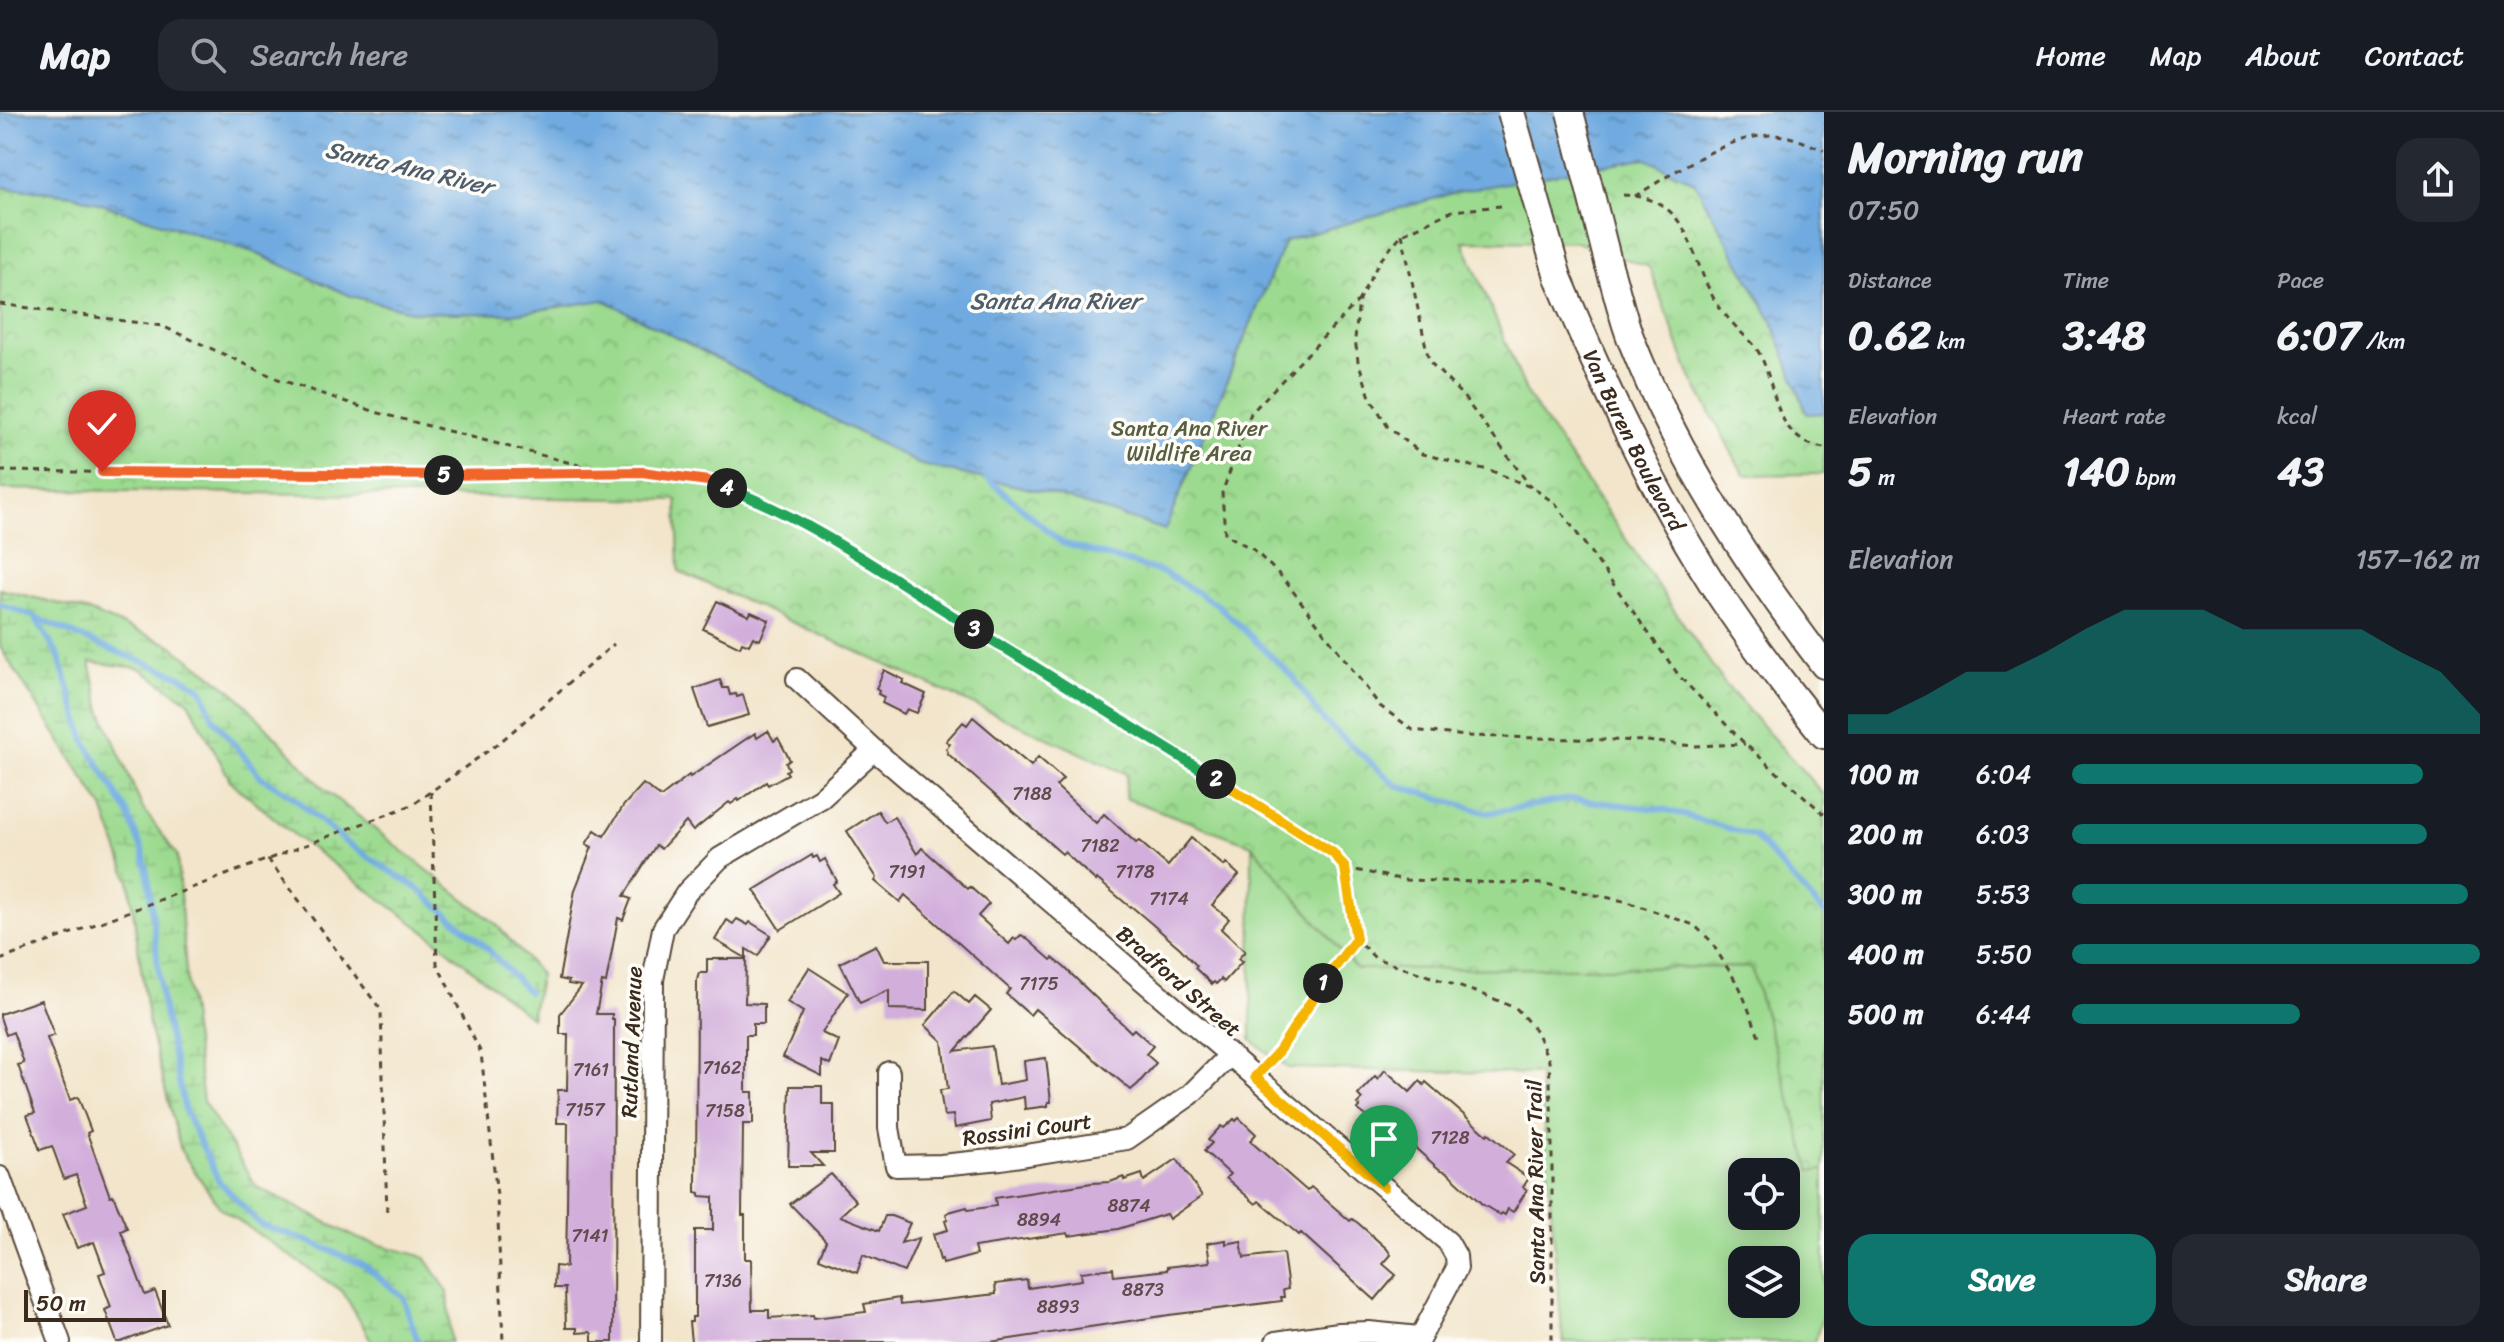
<!DOCTYPE html>
<meta charset="utf-8">
<style>
body{margin:0;font-family:Sriracha,sans-serif;background:#242831;color:#f1f3f6;height:100vh;display:flex;flex-direction:column;font-size:30px;white-space:nowrap}
*{box-sizing:border-box;margin:0}
p{font-size:26px;color:#9ea1a6}
.icon{flex:none;width:44px;height:44px;fill:none;stroke:currentColor;stroke-width:2;stroke-linecap:round;stroke-linejoin:round}
.map{position:relative;flex:1;overflow:hidden}
.details{display:flex;flex-direction:column;background:#171b24;width:680px}
.details>*{flex:none}
.fabs{position:absolute;left:1728px;top:1046px;display:grid;gap:16px}
.fabs a{display:grid;place-items:center;width:72px;height:72px;border-radius:16px;background:#171b24;box-shadow:0 4px 20px #0003;font-size:40px}
.scale{position:absolute;left:24px;bottom:20px;width:142px;box-sizing:border-box;padding-left:8px;border:4px solid #3b2a1e;border-top:0;font-size:22px;line-height:28px;white-space:nowrap;color:#3b2a1e;-webkit-text-stroke:6px #fdfcf7;paint-order:stroke}
.pin{position:absolute;display:grid;place-items:center;width:68px;height:68px;color:#fff;margin:-82px -34px;border-radius:50% 50% 50% 0;rotate:-45deg;box-shadow:0 0 8px #0007}
.pin .icon{rotate:45deg}
.km{position:absolute;width:40px;height:40px;margin:-20px;border-radius:50%;background:#222;color:#fff;font-size:22px;line-height:40px;text-align:center}
.round{display:grid;place-items:center;flex:none;width:84px;height:84px;border-radius:24px;background:#242831}
.headline{display:flex;align-items:center;justify-content:space-between;height:136px;padding:0 24px}
h1{font-size:44px;font-weight:800;line-height:60px}
.figures{display:grid;grid-template-columns:repeat(3,1fr);gap:12px;height:136px;padding:8px 24px}
.figures div{display:grid;align-content:center}
.figures b{font-size:40px;font-weight:800}
.figures small{font-size:22px;font-weight:400}
.figures p{font-size:22px}
.chart{height:224px;padding:16px 24px}
.chart p{display:flex;justify-content:space-between}
.chart svg{width:100%;height:144px;margin-top:8px;fill:#0f766e;opacity:.7}
.action{display:flex;gap:16px;margin-top:auto;padding:16px 24px}
.action a{flex:1;height:92px;border-radius:24px;background:#0f766e;color:#fff;font-size:32px;font-weight:800;line-height:92px;text-align:center}
.action a+a{background:#242831;color:#f1f3f6}
ul{padding:0 24px;list-style:none;font-size:26px}
li{display:grid;grid-template-columns:128px 96px 1fr;align-items:center;height:60px}
li i{height:20px;border-radius:10px;background:#0f766e}
header{display:flex;align-items:center;gap:48px;box-sizing:border-box;height:112px;padding:0 40px;background:#171b24;border-bottom:2px solid #363941}
header strong{font-size:38px}
nav{display:flex;gap:44px;margin-inline-start:auto;font-size:28px}
.search{width:560px;height:72px;background:#242831;display:flex;align-items:center;gap:20px;box-sizing:border-box;padding:0 28px;border-radius:24px;color:#9ea1a6;font-size:30px}
main{display:flex;flex:1;min-height:0}
.map>svg:first-child{display:block}
.grass{fill:#9bda8f;stroke:#6b8256;stroke-width:2;fill-rule:evenodd}
.wetland{fill:url(#wetland-marsh);stroke:#6b8256;stroke-width:2}
.park{fill:url(#park-crowns);stroke:#6b8256;stroke-width:2}
.water{fill:url(#water-ripples);stroke:#556a7f;stroke-width:2}
.lines{fill:none;stroke-linecap:round;stroke-linejoin:round}
.stream{stroke:#6faae0;stroke-width:6}
.building{fill:#d2aedb}
.minor-casing{stroke:#564638;stroke-width:24}
.major-casing{stroke:#564638;stroke-width:30}
.path{stroke:#564638;stroke-width:3;stroke-dasharray:6 6;stroke-linecap:butt}
.minor{stroke:#fff;stroke-width:20}
.major{stroke:#fff;stroke-width:26}
.major-bridge-casing{stroke:#564638;stroke-width:30;stroke-linecap:butt}
.major-bridge{stroke:#fff;stroke-width:26}
.split-1-casing{stroke:#fff;stroke-width:16}
.split-2-casing{stroke:#fff;stroke-width:16}
.split-3-casing{stroke:#fff;stroke-width:16}
.split-4-casing{stroke:#fff;stroke-width:16}
.split-5-casing{stroke:#fff;stroke-width:16}
.split-6-casing{stroke:#fff;stroke-width:16}
.split-1{stroke:#f5b400;stroke-width:10}
.split-2{stroke:#f5b400;stroke-width:10}
.split-3{stroke:#22a559;stroke-width:10}
.split-4{stroke:#22a559;stroke-width:10}
.split-5{stroke:#f0652b;stroke-width:10}
.split-6{stroke:#f0652b;stroke-width:10}
.labels{text-anchor:middle;stroke-width:7;stroke-linejoin:round;paint-order:stroke}
.number-label{font-size:18px;fill:#614b4d}
.park-label{font-size:22px;fill:#585f40;stroke:#fdfcf7}
.street-label{font-size:22px;fill:#3b2a1e;stroke:#fdfcf7}
.water-label{font-size:24px;font-style:italic;fill:#505d6c;stroke:#fdfcf7}
</style>
<header>
<strong>Map</strong>
<div class="search"><svg class="icon" aria-label="search" viewBox="0 0 24 24"><circle cx="10" cy="10" r="6"/><path d="M15 15l6 6"/></svg>Search here</div>
<nav><a>Home</a><a>Map</a><a>About</a><a>Contact</a></nav>
</header>
<main>
<div class="map">
<svg width="1824" height="1230" viewBox="0 0 1824 1230">
<defs>
<pattern id="wetland-marsh" width="20" height="14" patternUnits="userSpaceOnUse" patternTransform="scale(2)"><rect width="20" height="14" fill="#9bda8f"/><path d="M1 5h8M5 5V1M11 12h8M15 12V8" fill="none" stroke="#86bb7b"/></pattern>
<pattern id="park-crowns" width="20" height="18" patternUnits="userSpaceOnUse" patternTransform="scale(2)"><rect width="20" height="18" fill="#9bda8f"/><path d="M2 6a3 3 0 1 1 6 0M12 15a3 3 0 1 1 6 0" fill="none" stroke="#86bb7b"/></pattern>
<pattern id="water-ripples" width="26" height="14" patternUnits="userSpaceOnUse" patternTransform="scale(2)"><rect width="26" height="14" fill="#6faae0"/><path d="M2 4q2-2 4 0t4 0M15 11q2-2 4 0t4 0" fill="none" stroke="#5c8bb5"/></pattern>
</defs>
<rect width="100%" height="100%" fill="#fdfcf7"/>
<filter id="ink" filterUnits="userSpaceOnUse"><feTurbulence type="fractalNoise" baseFrequency=".0125" numOctaves="2"/><feDisplacementMap in="SourceGraphic" scale="16" xChannelSelector="R" yChannelSelector="G"/><feConvolveMatrix kernelMatrix="1 2 1 2 8 2 1 2 1" color-interpolation-filters="sRGB"/></filter>
<filter id="wash" filterUnits="userSpaceOnUse"><feTurbulence type="fractalNoise" baseFrequency=".006" numOctaves="4" result="noise"/><feDisplacementMap in="SourceGraphic" scale="32" xChannelSelector="R" yChannelSelector="G"/><feGaussianBlur stdDeviation="1.8" result="paint"/><feColorMatrix in="noise" values="0 0 0 0 0 0 0 0 0 0 0 0 0 0 0 0 0 1.4 0 .05"/><feComposite in="paint" operator="in"/></filter>
<g filter="url(#wash)">
<rect width="100%" height="100%" fill="#f2e5cb"/>
<path class="grass" d="M1252 733 1356 857 1751 855 1811 1058H1824V1200L1814 1230H1563L1539 962 1288 956 1251 928ZM1742 1060H1786V1104H1742ZM1742 1148H1786V1192H1742Z"/>
<polygon class="wetland" points="0,477 91,500 171,533 235,581 325,678 496,812 540,862 531,906 431,824 298,726 231,670 189,590 139,556 90,550 101,598 142,695 177,743 187,872 203,989 257,1075 359,1127 425,1145 448,1180 451,1230 372,1230 343,1180 220,1096 181,1039 149,914 129,769 103,696 0,535"/>
<polygon class="park" points="0,0 1824,0 1824,362 1744,363 1690,263 1649,155 1576,130 1463,129 1528,284 1724,571 1824,683 1824,1058 1811,1059 1751,855 1356,857 1252,733 1125,686 1127,662 679,459 677,388 0,377"/>
<polygon class="water" points="0,0 1824,0 1824,301 1807,302 1772,209 1694,70 1644,46 1457,80 1285,129 1165,418 1049,381 921,353 604,188 513,202 413,200 351,184 253,140 73,83 0,75"/>
<g class="lines">
<g class="stream">
<polyline points="986,365 1062,431 1165,461 1218,493 1293,565 1323,608 1396,673 1488,701 1570,687 1667,698 1754,724 1824,801"/>
<polyline points="0,492 35,505 59,545 85,629 127,700 143,740 149,770 162,891 185,999 219,1069 261,1113 310,1130 364,1153 403,1185 418,1230"/>
<polyline points="37,506 102,534 180,564 202,577 213,606 261,665 292,684 345,730 417,776 486,835 528,880"/>
</g>
</g>
<g id="blocks">
<g class="building">
<polygon points="717,489 749,504 751,500 769,508 760,528 753,525 749,533 742,530 740,535 703,517"/>
<polygon points="884,558 904,568 902,571 926,582 917,601 907,597 904,602 882,591 884,585 878,582 879,579 876,577"/>
<polygon points="720,568 723,576 728,576 730,583 736,582 737,585 743,583 749,603 707,615 694,577"/>
<polygon points="973,605 1031,654 1038,645 1063,667 1056,674 1096,711 1104,702 1136,731 1139,729 1168,754 1191,726 1224,754 1226,751 1239,763 1212,793 1229,807 1221,817 1245,839 1238,847 1242,850 1224,870 1221,867 1216,872 1214,870 1212,872 1195,856 1197,854 1180,836 1131,794 1130,795 1097,767 1096,769 1064,740 1062,742 947,641 948,640 946,637 950,632 946,629 963,610 967,613"/>
<polygon points="768,619 774,629 778,626 790,648 786,651 789,657 786,659 788,662 768,673 766,670 739,689 738,687 731,692 729,690 693,719 686,710 661,737 656,733 624,784 631,787 623,808 618,806 606,871 602,870 596,902 612,902 612,907 614,907 613,1230 592,1230 592,1222 590,1220 577,1221 577,1216 566,1216 565,1176 554,1176 555,1154 566,1155 567,1098 568,1011 557,1011 558,978 567,978 568,922 560,922 560,902 582,874 568,872 569,869 559,867 575,778 592,735 586,732 595,718 604,724 624,693 643,672 661,685 689,663 690,665 755,621 757,626"/>
<polygon points="878,699 885,710 894,705 917,742 922,736 968,777 970,775 989,792 978,804 1009,832 1014,826 1016,828 1021,823 1025,825 1051,848 1053,846 1065,856 1131,920 1134,917 1153,934 1146,942 1156,951 1138,972 1131,978 1035,897 1030,903 1006,882 1010,877 905,783 900,790 875,769 877,766 847,719"/>
<polygon points="812,743 813,746 817,744 820,750 825,747 837,769 833,772 839,781 780,818 754,778"/>
<polygon points="737,807 748,813 750,810 771,823 758,844 746,837 746,846 715,828 727,808 733,812"/>
<polygon points="876,833 884,849 928,849 928,898 889,897 889,878 860,891 840,851"/>
<polygon points="707,847 746,847 745,891 764,892 764,912 753,912 753,923 746,923 746,980 753,980 753,1012 743,1012 742,1103 745,1103 745,1147 751,1147 752,1198 769,1198 769,1206 813,1203 814,1206 866,1200 864,1192 899,1186 900,1193 996,1182 995,1172 1027,1168 1028,1176 1082,1168 1081,1160 1113,1156 1114,1164 1167,1158 1167,1155 1210,1150 1207,1131 1226,1128 1226,1132 1241,1129 1244,1146 1283,1141 1288,1177 1283,1178 1284,1185 1281,1185 1282,1189 1169,1203 990,1230 691,1230 689,1210 692,1210 692,1205 695,1205 695,1118 713,1118 713,1085 700,1084 700,1081 696,1080 697,868 699,861 707,861"/>
<polygon points="809,856 848,881 822,921 839,929 830,953 822,949 822,964 783,945 803,900 787,890"/>
<polygon points="954,879 969,892 975,885 991,898 955,939 992,934 998,973 1026,968 1024,949 1046,946 1051,990 1048,990 1048,994 1025,997 1024,985 989,992 991,1009 955,1016 953,1003 944,1004 940,978 948,977 942,929 925,913"/>
<polygon points="41,888 54,923 47,926 70,988 78,985 91,1019 87,1021 110,1084 113,1083 127,1116 121,1119 145,1183 155,1179 168,1213 121,1230 117,1230 105,1198 111,1195 99,1162 105,1160 94,1130 77,1136 63,1102 87,1093 76,1063 64,1067 52,1034 40,1038 27,1003 35,1001 18,953 24,951 13,920 6,923 0,905 0,902"/>
<polygon points="1385,958 1410,980 1420,969 1424,973 1426,970 1487,1023 1489,1021 1514,1042 1506,1051 1529,1066 1523,1075 1527,1078 1513,1100 1508,1097 1505,1103 1502,1101 1500,1103 1482,1092 1447,1060 1439,1057 1413,1034 1411,1037 1405,1032 1404,1034 1357,997 1360,995 1357,992 1362,987 1358,983 1375,964 1378,967"/>
<polygon points="790,974 822,974 822,992 834,992 834,1041 811,1041 823,1054 788,1054"/>
<polygon points="1239,1006 1256,1022 1250,1029 1307,1079 1311,1075 1350,1109 1352,1107 1358,1111 1387,1137 1391,1143 1383,1152 1396,1163 1375,1188 1301,1121 1299,1123 1259,1089 1256,1092 1226,1066 1230,1062 1204,1039 1212,1031 1208,1028 1221,1014 1224,1016 1234,1007 1236,1009"/>
<polygon points="1177,1047 1202,1084 1169,1107 1166,1102 1118,1117 1069,1124 1068,1121 974,1135 976,1143 943,1152 942,1147 940,1148 933,1122 948,1118 945,1109 948,1108 946,1102 949,1100 967,1095 968,1098 996,1094 995,1086 1092,1071 1110,1070 1124,1065 1124,1068 1142,1062 1144,1069"/>
<polygon points="831,1062 856,1089 840,1104 879,1119 885,1104 891,1104 910,1111 901,1131 919,1126 904,1160 863,1143 857,1161 819,1146 826,1129 790,1092"/>
</g>
</g>
</g>
<g filter="url(#ink)">
<use href="#blocks" fill-opacity="0" stroke="#564638" stroke-width="2"/>
<g class="lines">
<g class="minor-casing">
<g id="minor">
<polyline points="797,567 874,638 1448,1130 1456,1144 1457,1156 1418,1230"/>
<polyline points="889,960 889,1016 896,1054 941,1053 1001,1047 1127,1027 1190,983 1229,944"/>
<polyline points="0,1065 60,1230"/>
<polyline points="651,1230 653,868 663,817 687,780 720,746 821,686 874,638"/>
<polyline points="1276,1230 1339,1221 1369,1220 1419,1225"/>
</g>
</g>
<g class="major-casing">
<g id="major">
<path d="M1609 154C1617 179 1622 205 1632 230 1678 346 1749 454 1824 553"/>
<path id="s1" d="M1558 165C1602 270 1651 375 1712 471 1746 524 1784 574 1824 623"/>
</g>
</g>
<g class="path">
<path d="M1623 83C1690 85 1688 139 1713 185 1719 196 1730 209 1739 218 1744 224 1752 229 1756 236 1779 270 1769 327 1824 336"/>
<path d="M1635 84C1676 60 1740 13 1789 25 1801 28 1813 34 1824 38"/>
<polyline points="1501,94 1452,99 1402,122 1379,150 1359,188 1355,227 1358,249 1370,285 1388,315 1422,342 1492,359 1533,376 1556,392 1680,565 1745,632 1824,702"/>
<polyline points="1402,122 1429,249 1462,283 1531,375"/>
<polyline points="1359,188 1251,301 1222,381 1225,422 1254,438 1283,466 1380,594 1413,618 1466,624 1647,629 1693,634 1745,632"/>
<polyline points="0,192 162,214 278,267 379,301 602,359"/>
<polyline points="0,359 386,364 642,360 708,369 776,398 830,428 1333,741 1345,756 1356,827 1375,846 1490,885 1517,897 1536,919 1549,949 1552,1013 1552,1230"/>
<polyline points="431,680 437,852 481,941 497,1084 503,1230"/>
<polyline points="268,747 381,898 387,1103"/>
<polyline points="1345,756 1405,768 1546,772 1628,790 1694,813 1710,828 1740,876 1761,929"/>
<polyline points="0,848 412,693 499,631 614,532"/>
<polyline points="1269,951 1356,827"/>
</g>
<use href="#minor" class="minor"/>
<use href="#major" class="major"/>
<g class="major-bridge-casing">
<g id="major-bridge">
<polyline points="1511,0 1558,165"/>
<polyline points="1570,0 1609,154"/>
</g>
</g>
<use href="#major-bridge" class="major-bridge"/>
</g>
</g>
<g class="lines" filter="url(#ink)">
<g class="split-1-casing">
<polyline id="split-1" points="1323,871 1279,939 1255,965 1384,1075"/>
</g>
<g class="split-2-casing">
<polyline id="split-2" points="1216,667 1333,741 1345,756 1356,827 1323,871"/>
</g>
<g class="split-3-casing">
<polyline id="split-3" points="974,517 1216,667"/>
</g>
<g class="split-4-casing">
<path id="split-4" d="M727 376C815 410 894 468 974 517"/>
</g>
<g class="split-5-casing">
<polyline id="split-5" points="444,363 642,360 708,369 727,376"/>
</g>
<g class="split-6-casing">
<polyline id="split-6" points="102,360 444,363"/>
</g>
<use href="#split-1" class="split-1"/>
<use href="#split-2" class="split-2"/>
<use href="#split-3" class="split-3"/>
<use href="#split-4" class="split-4"/>
<use href="#split-5" class="split-5"/>
<use href="#split-6" class="split-6"/>
</g>
<g class="labels">
<g class="number-label">
<text x="1032" y="688">7188</text>
<text x="1100" y="740">7182</text>
<text x="907" y="766">7191</text>
<text x="1135" y="766">7178</text>
<text x="1169" y="793">7174</text>
<text x="1039" y="878">7175</text>
<text x="722" y="962">7162</text>
<text x="591" y="964">7161</text>
<text x="585" y="1004">7157</text>
<text x="725" y="1005">7158</text>
<text x="1450" y="1032">7128</text>
<text x="1129" y="1100">8874</text>
<text x="1039" y="1114">8894</text>
<text x="590" y="1130">7141</text>
<text x="723" y="1175">7136</text>
<text x="1143" y="1184">8873</text>
<text x="1058" y="1201">8893</text>
</g>
<g class="park-label">
<text x="1189" y="324">Santa Ana River<tspan x="1189" dy="25">Wildlife Area</tspan></text>
</g>
<g class="street-label">
<text dy="8" stroke="none"><textPath href="#s1" startOffset="180">Van Buren Boulevard</textPath></text>
<text transform="translate(1179 869) rotate(41)" y="8">Bradford Street</text>
<text transform="translate(631 930) rotate(-88)" y="8">Rutland Avenue</text>
<text transform="translate(1027 1017) rotate(-8)" y="8">Rossini Court</text>
<text transform="translate(1535 1070) rotate(-91)" y="8">Santa Ana River Trail</text>
</g>
<g class="water-label">
<text transform="translate(409 56) rotate(13)" y="8">Santa Ana River</text>
<text x="1055" y="197">Santa Ana River</text>
</g>
</g>
</svg>
<div class="fabs">
<a><svg class="icon" aria-label="locate" viewBox="0 0 24 24"><circle cx="12" cy="12" r="6"/><path d="M12 2v4M12 18v4M2 12h4M18 12h4"/></svg></a>
<a><svg class="icon" aria-label="layers" viewBox="0 0 24 24"><path d="M12 4l9 5-9 5-9-5zM3 14l9 5 9-5"/></svg></a>
</div>
<div class="scale">50 m</div>
<div class="pin" style="left:1384px;top:1075px;background:#1e9e55"><svg class="icon" aria-label="arrive" viewBox="0 0 24 24"><path d="M6 21V4h12l-3 4 3 4H6"/></svg></div>
<div class="pin" style="left:102px;top:360px;background:#d93025"><svg class="icon" aria-label="check" viewBox="0 0 24 24"><path d="M5 12l5 5 9-10"/></svg></div>
<b class="km" style="left:1323px;top:871px">1</b>
<b class="km" style="left:1216px;top:667px">2</b>
<b class="km" style="left:974px;top:517px">3</b>
<b class="km" style="left:727px;top:376px">4</b>
<b class="km" style="left:444px;top:363px">5</b>
</div>
<section class="details">
<div class="headline"><div><h1>Morning run</h1><p>07:50</p></div><a class="round"><svg class="icon" aria-label="share" viewBox="0 0 24 24"><path d="M12 15V3M7 8l5-5 5 5M5 13v7h14v-7"/></svg></a></div>
<div class="figures">
<div><p>Distance</p><b>0.62<small> km</small></b></div>
<div><p>Time</p><b>3:48</b></div>
<div><p>Pace</p><b>6:07<small> /km</small></b></div>
</div>
<div class="figures">
<div><p>Elevation</p><b>5<small> m</small></b></div>
<div><p>Heart rate</p><b>140<small> bpm</small></b></div>
<div><p>kcal</p><b>43</b></div>
</div>
<div class="chart"><p><span>Elevation</span>157–162 m</p>
<svg viewBox="0 0 160 44" preserveAspectRatio="none"><path d="M0 44V38L10 38L20 32L30 25L40 25L50 19L60 12L70 6L80 6L90 6L100 12L110 12L120 12L130 12L140 19L150 25L160 38V44z"/></svg>
</div>
<ul>
<li><b>100 m</b>6:04<i style="width:86%"></i></li>
<li><b>200 m</b>6:03<i style="width:87%"></i></li>
<li><b>300 m</b>5:53<i style="width:97%"></i></li>
<li><b>400 m</b>5:50<i style="width:100%"></i></li>
<li><b>500 m</b>6:44<i style="width:56%"></i></li>
</ul>
<div class="action"><a>Save</a><a>Share</a></div>
</section>
</main>
